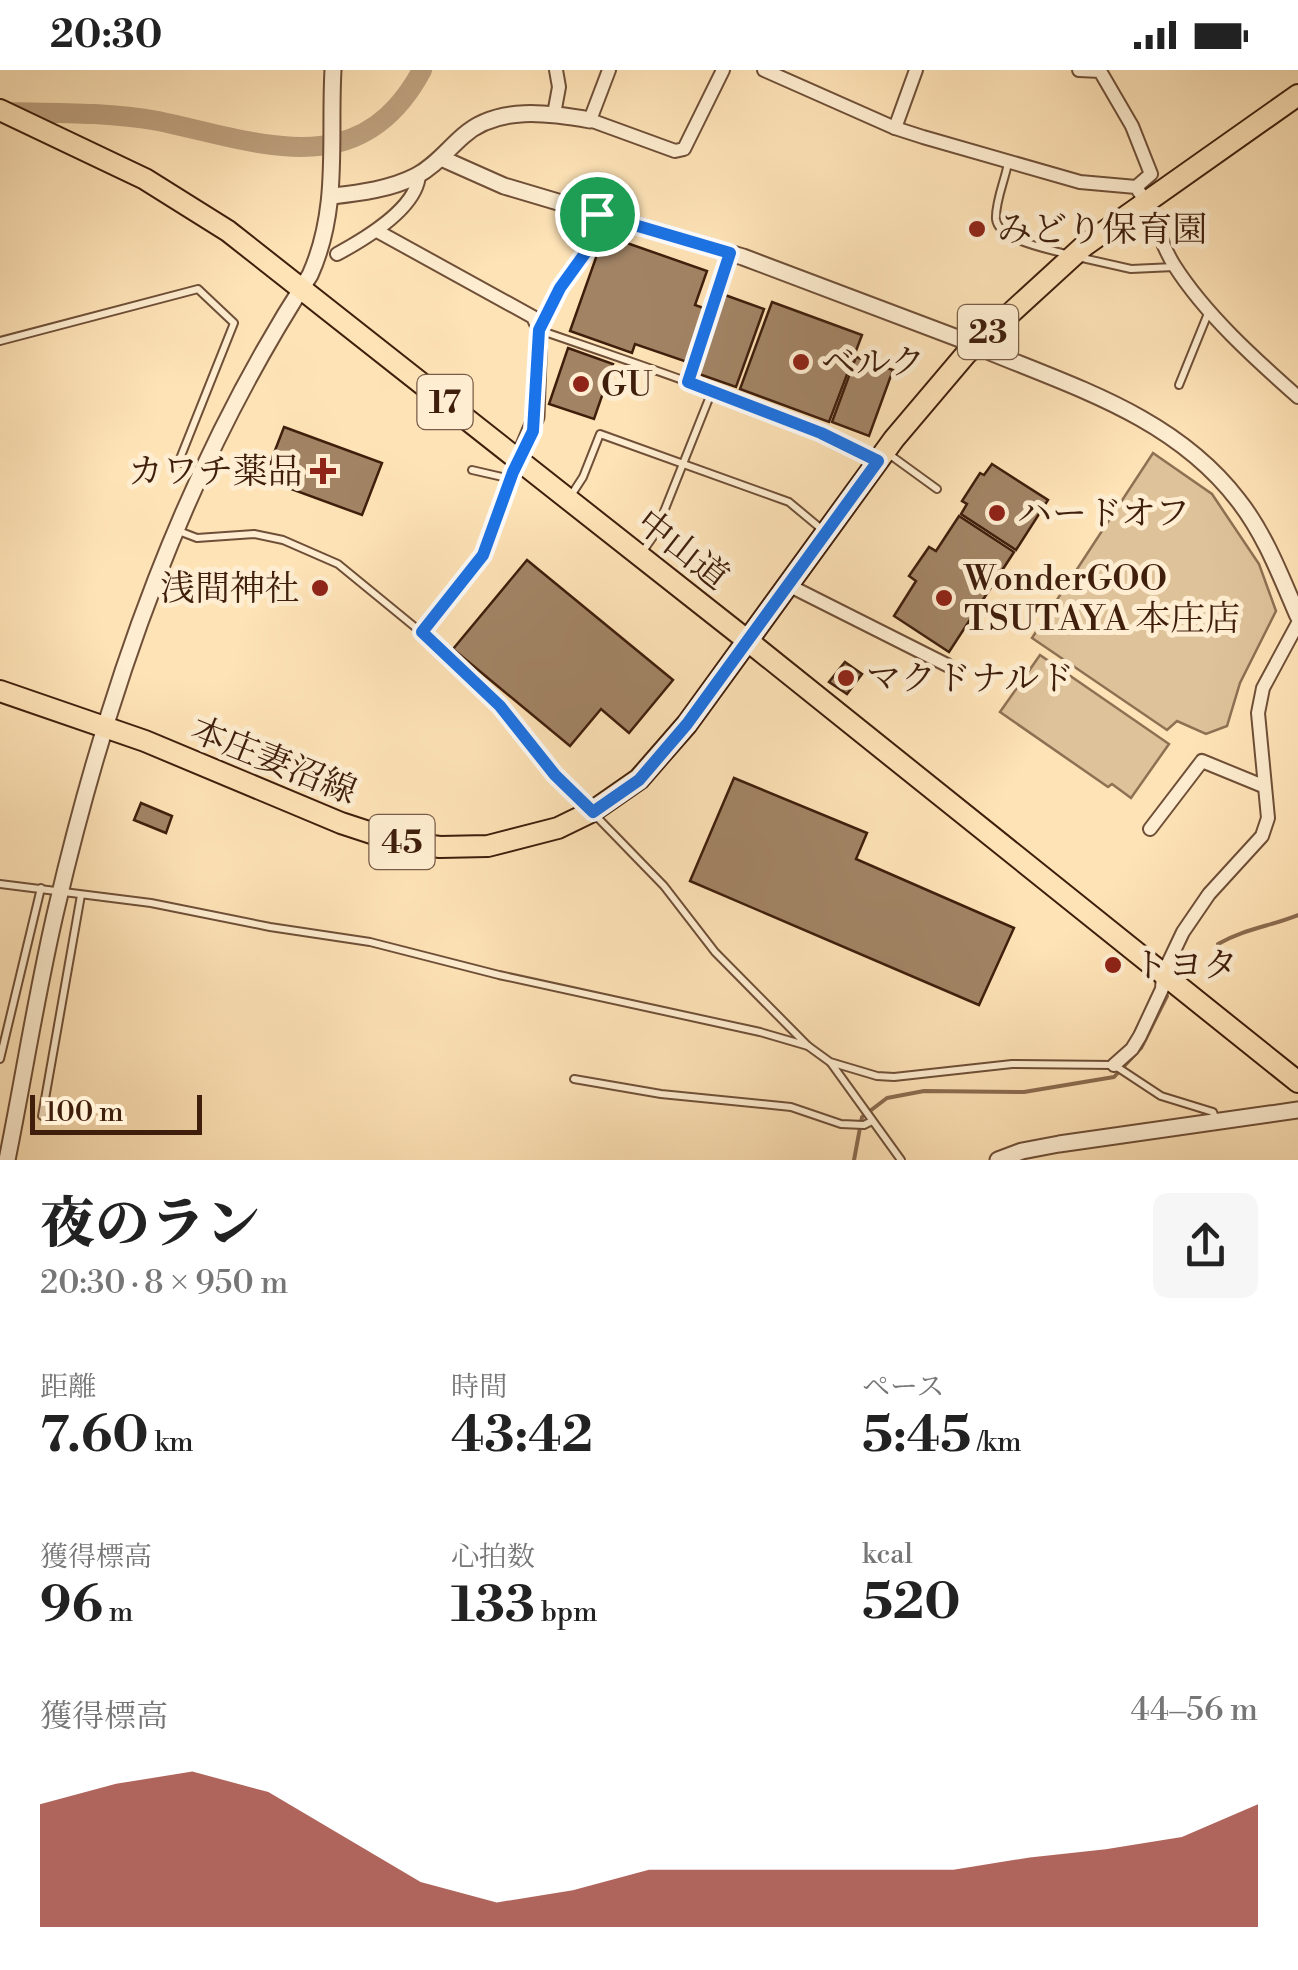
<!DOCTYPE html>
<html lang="ja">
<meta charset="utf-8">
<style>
body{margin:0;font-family:"Libre Bodoni","Noto Serif JP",serif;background:#f6f6f6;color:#222;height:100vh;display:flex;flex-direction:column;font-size:38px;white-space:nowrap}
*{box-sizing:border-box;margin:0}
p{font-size:32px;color:#767676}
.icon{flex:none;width:55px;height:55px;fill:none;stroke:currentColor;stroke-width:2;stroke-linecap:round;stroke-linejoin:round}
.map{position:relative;height:1090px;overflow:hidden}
.side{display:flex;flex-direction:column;background:#fff;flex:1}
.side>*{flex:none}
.scale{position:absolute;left:30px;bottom:25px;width:172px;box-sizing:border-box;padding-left:10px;border:5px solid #3f1e0c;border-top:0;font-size:28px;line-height:35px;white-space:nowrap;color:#3f1e0c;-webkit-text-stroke:8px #feedd0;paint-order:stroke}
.pin{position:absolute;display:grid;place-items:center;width:85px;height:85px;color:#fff;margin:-42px;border:5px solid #fff;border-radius:50%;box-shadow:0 2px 10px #0007}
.round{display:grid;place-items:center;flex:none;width:105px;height:105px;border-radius:15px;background:#f6f6f6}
.summary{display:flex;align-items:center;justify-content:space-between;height:170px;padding:0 40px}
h1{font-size:55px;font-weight:800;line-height:75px}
.figures{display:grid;grid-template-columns:repeat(3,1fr);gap:15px;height:170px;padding:10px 40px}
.figures div{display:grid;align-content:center}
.figures b{font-size:50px;font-weight:800}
.figures small{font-size:28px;font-weight:400}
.figures p{font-size:28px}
.chart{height:280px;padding:20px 40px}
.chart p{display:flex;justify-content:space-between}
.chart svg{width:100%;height:180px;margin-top:10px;fill:#8f2418;opacity:.7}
.status{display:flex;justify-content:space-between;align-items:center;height:70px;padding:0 50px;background:#fff;direction:ltr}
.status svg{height:28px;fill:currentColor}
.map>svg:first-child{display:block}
.green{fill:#dec29a;stroke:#8e7053;stroke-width:2.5}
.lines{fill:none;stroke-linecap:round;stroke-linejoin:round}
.stream{stroke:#8b6c50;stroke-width:4}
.river{stroke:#bda07d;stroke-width:20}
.building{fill:#a28465;stroke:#3f1e0c;stroke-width:2.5}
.service-casing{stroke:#6f4f37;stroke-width:10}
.minor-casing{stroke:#6f4f37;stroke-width:16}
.tertiary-casing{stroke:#6f4f37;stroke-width:19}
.primary-casing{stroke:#3f1e0c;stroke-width:24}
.trunk-casing{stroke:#3f1e0c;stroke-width:24}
.service{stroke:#feedd0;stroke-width:6}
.minor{stroke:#feedd0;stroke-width:12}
.tertiary{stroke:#feedd0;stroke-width:15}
.primary{stroke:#fee3b7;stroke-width:20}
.trunk{stroke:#fee3b7;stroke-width:20}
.route-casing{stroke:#fff;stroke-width:20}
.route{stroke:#1a73e8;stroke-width:12}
.poi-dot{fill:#8f2418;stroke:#feedd0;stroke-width:4}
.labels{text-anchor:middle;stroke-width:10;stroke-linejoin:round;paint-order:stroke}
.shield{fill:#feedd0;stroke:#785c47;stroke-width:2.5}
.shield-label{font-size:32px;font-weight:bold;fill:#3f1e0c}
.poi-label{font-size:35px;fill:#3f1e0c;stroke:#feedd0;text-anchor:start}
.street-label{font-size:35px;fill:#3f1e0c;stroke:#feedd0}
</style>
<div class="status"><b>20:30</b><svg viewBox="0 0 49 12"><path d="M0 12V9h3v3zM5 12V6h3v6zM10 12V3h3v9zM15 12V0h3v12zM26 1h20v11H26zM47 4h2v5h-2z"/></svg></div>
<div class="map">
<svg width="1298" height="1090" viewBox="0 0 1298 1090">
<rect width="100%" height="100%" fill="#fee3b7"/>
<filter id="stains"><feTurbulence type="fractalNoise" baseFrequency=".002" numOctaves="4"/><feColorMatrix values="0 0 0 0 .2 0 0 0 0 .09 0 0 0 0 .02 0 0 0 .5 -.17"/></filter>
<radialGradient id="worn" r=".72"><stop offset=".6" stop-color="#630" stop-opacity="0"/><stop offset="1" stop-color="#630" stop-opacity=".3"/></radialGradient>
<g class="green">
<polygon points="1153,383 1212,424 1259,494 1276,541 1240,613 1227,656 1206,664 1177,651 1167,660 1032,568"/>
<polygon points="1040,585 1169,674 1131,728 1112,714 1108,717 1000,642"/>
</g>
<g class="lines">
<g class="stream">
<path d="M1218 874C1244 859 1271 856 1298 845"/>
<polyline points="1182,904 1196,888"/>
<polyline points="854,1090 862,1047 887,1028 924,1021 1024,1022 1114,1007 1141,978 1167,926"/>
</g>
<path class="river" d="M5 42C55 43 108 42 158 51 259 72 360 116 422 0"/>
</g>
<g class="building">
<polygon points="604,165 707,201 695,235 709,240 690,293 635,274 632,283 570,261"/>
<polygon points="725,225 764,239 736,317 696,303"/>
<polygon points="772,232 862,265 829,352 740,319"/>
<polygon points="568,278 613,294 594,349 549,334"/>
<polygon points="856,287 893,300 869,366 832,352"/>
<polygon points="284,357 382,393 362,445 264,409"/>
<polygon points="992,394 1048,430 1016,480 961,444 967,434 962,431 980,403 984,405"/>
<polygon points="959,446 1014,482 949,582 894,546 916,511 909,506 929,477 936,481"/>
<polygon points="527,490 673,610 629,663 601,639 570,676 453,579"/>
<polygon points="845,592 862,604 847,624 829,612"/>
<polygon points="734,708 867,763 856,789 1014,858 979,935 690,811"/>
<polygon points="141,733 172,746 166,763 134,750"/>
</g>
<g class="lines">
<g class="service-casing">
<g id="service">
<path d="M1008 93C1005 110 995 132 996 149 998 170 1048 179 1066 184"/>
<polyline points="1078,187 1131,199 1174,197"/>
<path d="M539 260C652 299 766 336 872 389"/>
<polyline points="0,271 198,219 234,253 179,391 199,403"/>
<polyline points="689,312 730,184"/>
<polyline points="1179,315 1209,241"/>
<polyline points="886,382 937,419"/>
<polyline points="472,400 511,409"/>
<polyline points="570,427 583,407 600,364 789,432 825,462"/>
<polyline points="176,460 197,468 254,464 283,470 338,494 421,562 499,636 561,711"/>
<polyline points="641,484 655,464 712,321"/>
<polyline points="421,562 483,485 516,396"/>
<polyline points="596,746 664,816 715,882 808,976 830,992 877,1006 894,1007 1012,994 1114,995 1161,1026 1213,1042 1216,1050"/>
<polyline points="0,814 151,833 270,857 370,872 499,905 760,962 808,976"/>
<polyline points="0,989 41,818"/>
<polyline points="831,993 901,1090"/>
<polyline points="574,1009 661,1024 791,1037 841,1054 864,1055 872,1051"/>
<polyline points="42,1046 81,825"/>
</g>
</g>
<g class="minor-casing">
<g id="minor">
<polyline points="609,0 590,50 675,81 684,79 723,0"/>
<path d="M764 0 895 58 923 67 1080 112 1136 117C1154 141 1158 170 1174 195 1205 244 1255 289 1298 327"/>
<polyline points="1079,0 1100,1 1132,56 1151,104 1136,117"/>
<polyline points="554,44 559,17 556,0"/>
<polyline points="895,58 916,0"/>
<polyline points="377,161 533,247 539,260"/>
<path d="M337 184C363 170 418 138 419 104"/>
<polyline points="788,515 947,595"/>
<polyline points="562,712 593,741"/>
<polyline points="1150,759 1202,691 1263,716"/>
<polyline points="1114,995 1132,979 1140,966 1162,919 1163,904 1183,862 1209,824 1262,766 1268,748 1258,643 1263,618 1298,553"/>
</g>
</g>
<g class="tertiary-casing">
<g id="tertiary">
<polyline points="441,88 504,116 743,187 960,269"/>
<path d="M332 126C360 123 391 119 416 106 435 96 447 80 463 66 497 35 550 43 590 50"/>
<path d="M990 282C1080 319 1176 349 1238 430 1265 464 1281 507 1298 546"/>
<polyline points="518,390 536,347 539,260 560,218 586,182 597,144"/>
<path d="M7 1090C24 1006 37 920 57 836 109 614 185 397 310 205 340 139 329 70 333 0"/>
<polyline points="998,1090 1022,1081 1059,1074 1298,1040"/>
</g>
</g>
<g class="primary-casing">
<polyline id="primary" points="0,621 145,671 341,753 399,772 440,777 488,776 558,758 593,741 639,709 687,654 894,369 966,284 1084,176 1298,25"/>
</g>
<g class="trunk-casing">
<polyline id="trunk" points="0,40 145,109 228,161 748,571 1298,1012"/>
</g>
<use href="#service" class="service"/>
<use href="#minor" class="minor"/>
<use href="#tertiary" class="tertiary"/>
<use href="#primary" class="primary"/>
<use href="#trunk" class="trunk"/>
</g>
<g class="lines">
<g class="route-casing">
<polygon id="route" points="597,144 730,183 688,312 821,363 878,391 687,654 639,710 593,742 555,705 500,636 422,562 483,485 513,402 533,361 539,260 560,218 586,182"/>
</g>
<use href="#route" class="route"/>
</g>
<g class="poi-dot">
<circle cx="977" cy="159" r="10"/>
<circle cx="801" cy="292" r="10"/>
<circle cx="581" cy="314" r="10"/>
<path d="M318 386h10v10h10v10h-10v10h-10v-10h-10v-10h10z"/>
<circle cx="997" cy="443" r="10"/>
<circle cx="320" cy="518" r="10"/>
<circle cx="944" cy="528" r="10"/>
<circle cx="846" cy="608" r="10"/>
<circle cx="1113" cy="895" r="10"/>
</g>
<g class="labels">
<g class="shield">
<rect x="958" y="235" width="60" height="54" rx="8"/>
<rect x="417.5" y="305" width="55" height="54" rx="8"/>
<rect x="369.5" y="745" width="65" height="54" rx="8"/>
</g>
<g class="shield-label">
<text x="988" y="273">23</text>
<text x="445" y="343">17</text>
<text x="402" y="783">45</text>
</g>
<g class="poi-label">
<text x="997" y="171">みどり保育園</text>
<text x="821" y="304">ベルク</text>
<text x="601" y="326">GU</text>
<text x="303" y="413" text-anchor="end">カワチ薬品</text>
<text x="1017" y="455">ハードオフ</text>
<text x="964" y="520">WonderGOO<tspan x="964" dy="40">TSUTAYA 本庄店</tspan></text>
<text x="300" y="530" text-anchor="end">浅間神社</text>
<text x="866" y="620">マクドナルド</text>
<text x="1133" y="907">トヨタ</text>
</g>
<g class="street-label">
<text transform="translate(683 479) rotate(38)" y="12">中山道</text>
<text transform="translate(274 690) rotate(22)" y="12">本庄妻沼線</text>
</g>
</g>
<rect width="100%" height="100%" filter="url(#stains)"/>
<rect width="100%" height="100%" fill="url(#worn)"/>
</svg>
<div class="scale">100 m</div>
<div class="pin" style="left:597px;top:144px;background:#1e9e55"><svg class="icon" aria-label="arrive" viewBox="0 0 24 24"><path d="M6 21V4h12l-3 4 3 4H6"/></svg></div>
</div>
<section class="side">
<div class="summary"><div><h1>夜のラン</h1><p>20:30 · 8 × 950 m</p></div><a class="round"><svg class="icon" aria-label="share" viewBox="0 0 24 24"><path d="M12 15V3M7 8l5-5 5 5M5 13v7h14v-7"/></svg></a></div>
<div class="figures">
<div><p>距離</p><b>7.60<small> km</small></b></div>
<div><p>時間</p><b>43:42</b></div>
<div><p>ペース</p><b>5:45<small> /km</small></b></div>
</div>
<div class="figures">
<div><p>獲得標高</p><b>96<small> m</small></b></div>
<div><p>心拍数</p><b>133<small> bpm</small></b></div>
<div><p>kcal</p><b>520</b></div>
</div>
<div class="chart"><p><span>獲得標高</span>44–56 m</p>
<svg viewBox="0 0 160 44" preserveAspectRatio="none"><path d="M0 44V14L10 9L20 6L30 11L40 22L50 33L60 38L70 35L80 30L90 30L100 30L110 30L120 30L130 27L140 25L150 22L160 14V44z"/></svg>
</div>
</section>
